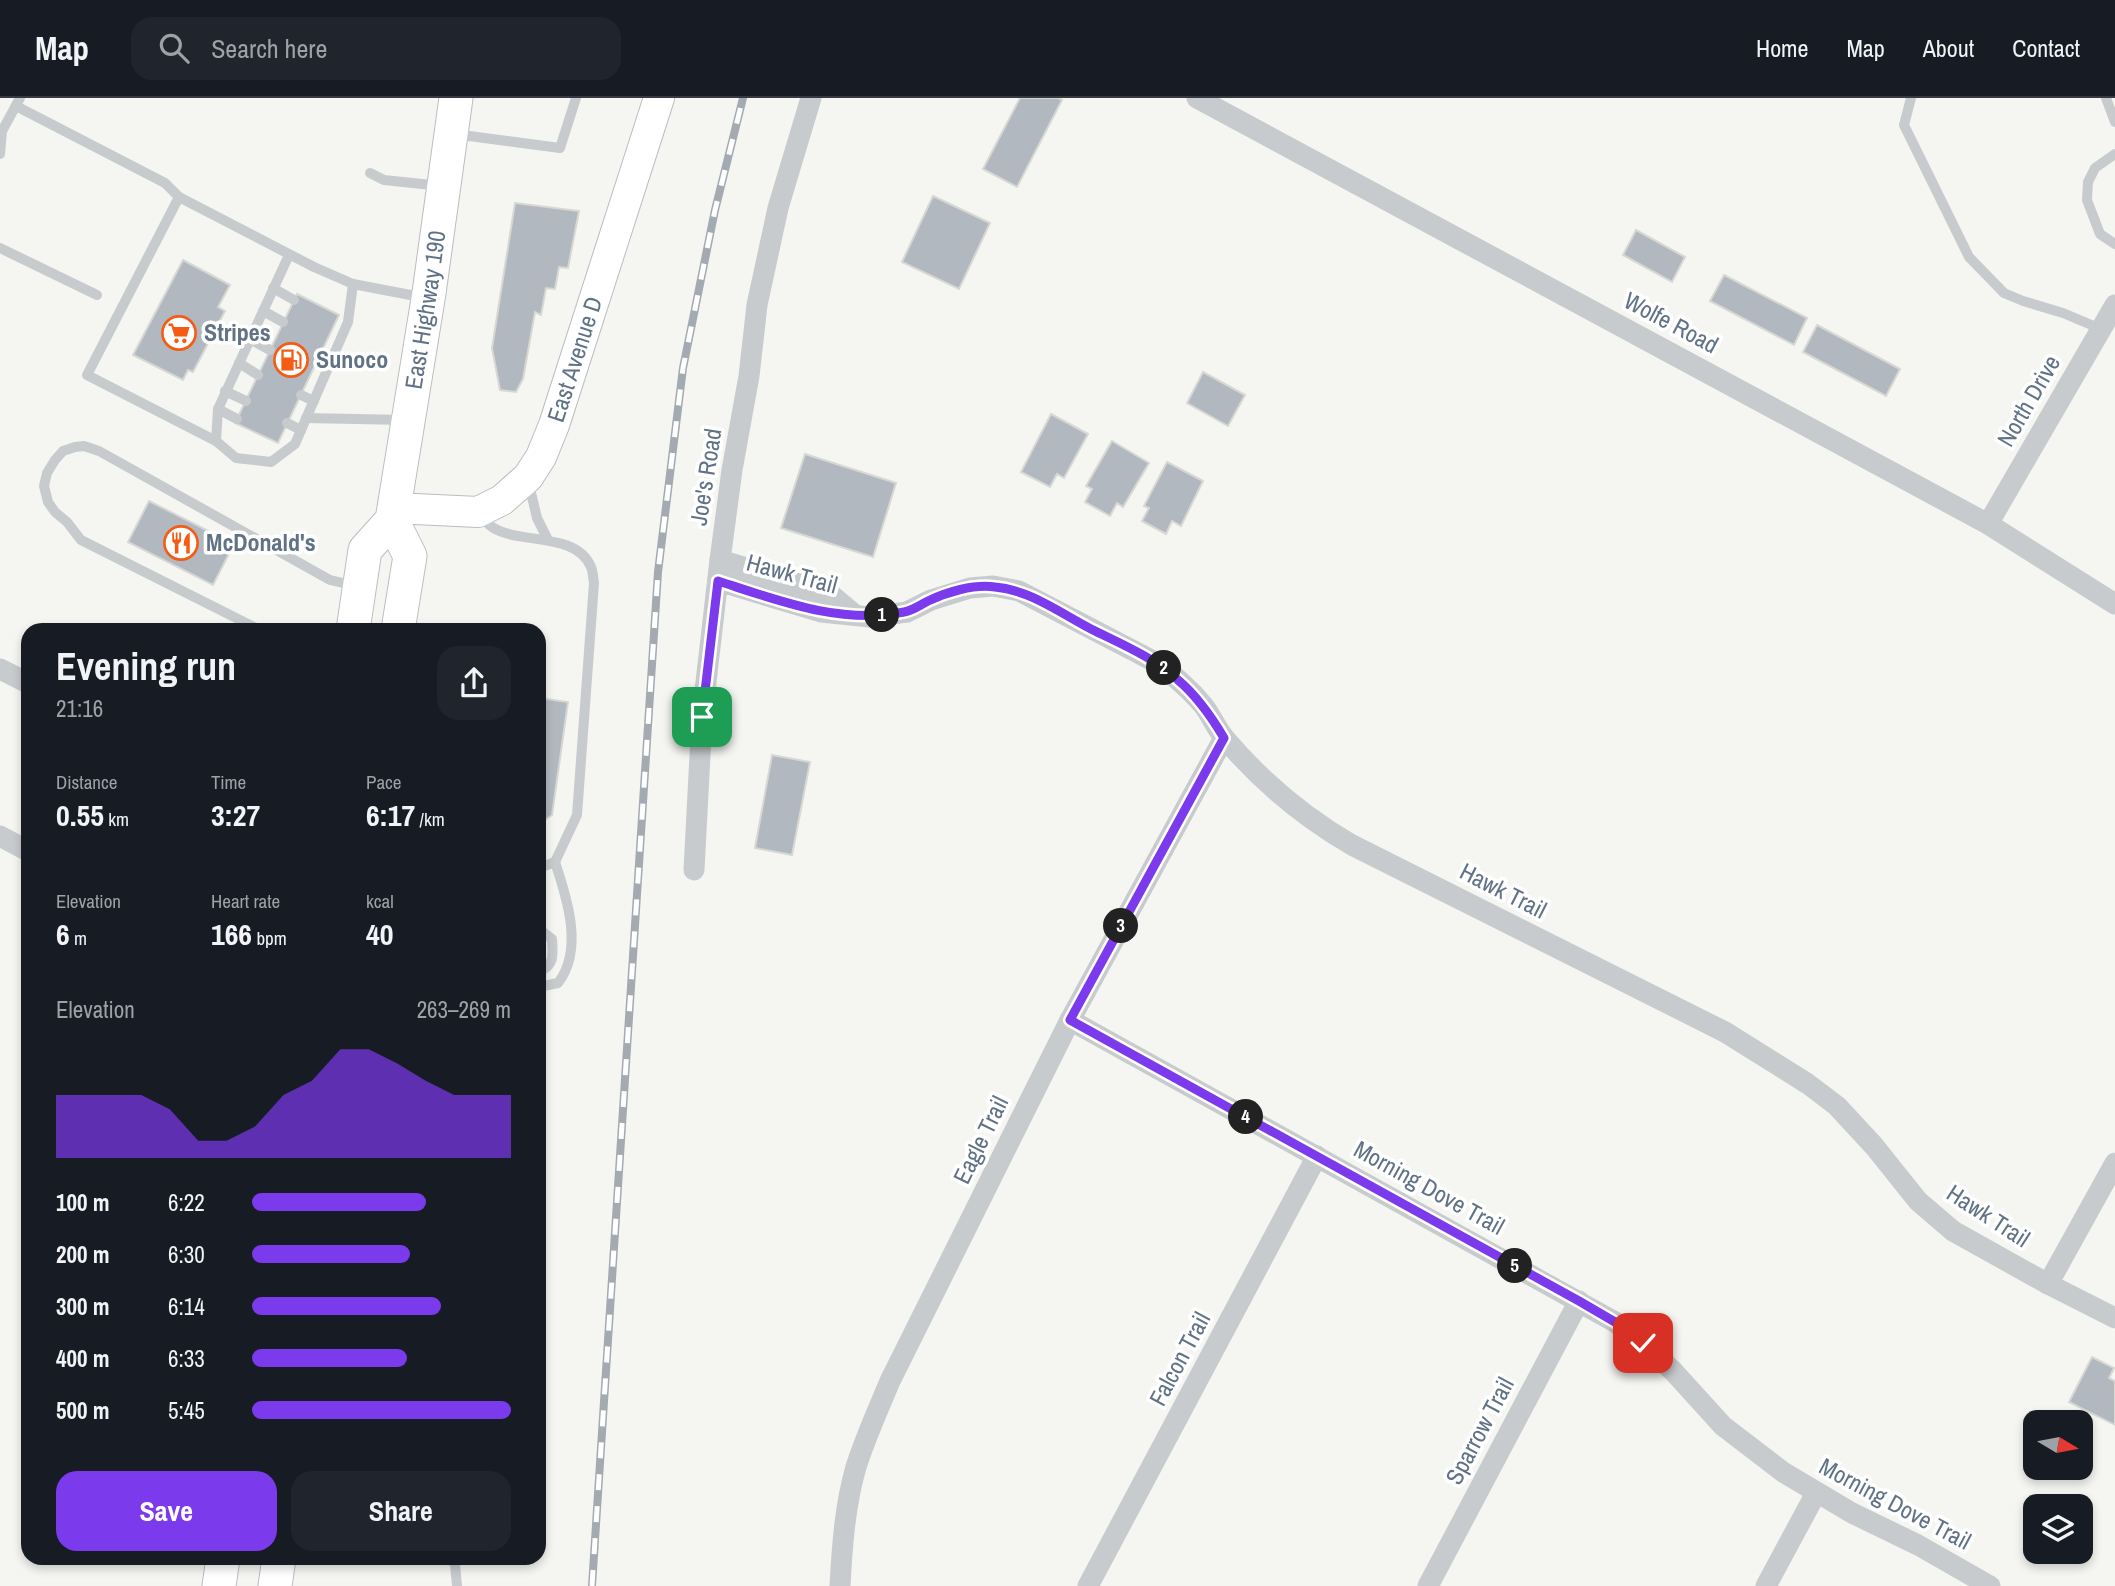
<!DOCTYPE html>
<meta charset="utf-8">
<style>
body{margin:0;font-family:"Archivo Narrow",sans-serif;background:#20242c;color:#f1f3f6;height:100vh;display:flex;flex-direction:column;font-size:26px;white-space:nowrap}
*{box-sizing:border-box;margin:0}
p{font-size:23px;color:#9ea1a6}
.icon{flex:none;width:38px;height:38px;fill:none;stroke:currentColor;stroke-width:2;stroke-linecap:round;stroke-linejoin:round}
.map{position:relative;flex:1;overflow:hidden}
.sheet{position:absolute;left:21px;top:525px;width:525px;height:942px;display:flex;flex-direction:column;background:#171b24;border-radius:21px;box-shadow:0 4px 10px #0003}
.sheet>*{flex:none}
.needle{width:46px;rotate:100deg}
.controls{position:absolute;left:2023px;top:1312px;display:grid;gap:14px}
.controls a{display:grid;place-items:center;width:70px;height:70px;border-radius:14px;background:#171b24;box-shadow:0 4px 10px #0003;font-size:35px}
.pin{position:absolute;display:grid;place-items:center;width:60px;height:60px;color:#fff;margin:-30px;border-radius:14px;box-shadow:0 4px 10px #0006}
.km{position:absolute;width:35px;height:35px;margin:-18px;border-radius:50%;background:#222;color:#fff;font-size:19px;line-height:35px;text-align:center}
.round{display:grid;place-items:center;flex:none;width:74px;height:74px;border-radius:21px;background:#20242c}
.headline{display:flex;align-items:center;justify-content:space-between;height:119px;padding:0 35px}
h1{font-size:38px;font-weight:700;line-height:52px}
.stats{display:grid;grid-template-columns:repeat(3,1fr);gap:10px;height:119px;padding:7px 35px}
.stats div{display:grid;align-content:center}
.stats b{font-size:30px;font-weight:700}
.stats small{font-size:19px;font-weight:400}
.stats p{font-size:19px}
.chart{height:196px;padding:14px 35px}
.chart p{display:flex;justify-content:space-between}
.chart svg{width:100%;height:126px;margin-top:7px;fill:#7c3aed;opacity:.7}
.button{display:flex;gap:14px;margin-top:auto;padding:14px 35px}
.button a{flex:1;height:80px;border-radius:21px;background:#7c3aed;color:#fff;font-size:28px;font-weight:700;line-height:80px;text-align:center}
.button a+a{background:#20242c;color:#f1f3f6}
ul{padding:0 35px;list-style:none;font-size:23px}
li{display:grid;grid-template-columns:112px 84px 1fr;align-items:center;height:52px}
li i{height:18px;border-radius:9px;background:#7c3aed}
header{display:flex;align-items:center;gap:42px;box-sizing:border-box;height:98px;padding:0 35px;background:#171b24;border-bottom:2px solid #363941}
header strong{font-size:33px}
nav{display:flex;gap:38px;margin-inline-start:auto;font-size:24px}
.search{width:490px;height:63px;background:#20242c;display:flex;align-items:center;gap:18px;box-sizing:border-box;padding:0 24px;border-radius:21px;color:#9ea1a6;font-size:26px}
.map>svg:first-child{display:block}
.building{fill:#b1b8bf;stroke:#d7d7d4;stroke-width:2}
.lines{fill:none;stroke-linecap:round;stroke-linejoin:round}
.secondary-casing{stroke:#b9bdc3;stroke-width:32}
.primary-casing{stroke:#babdc1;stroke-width:35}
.lane{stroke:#c8cbce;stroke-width:10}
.street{stroke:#c8cbce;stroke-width:21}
.secondary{stroke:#fff;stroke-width:30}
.primary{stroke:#fff;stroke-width:33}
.rail-casing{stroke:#a4aab1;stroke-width:8}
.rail{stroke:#fff;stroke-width:5;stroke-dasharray:16;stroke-linecap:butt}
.route-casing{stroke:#fff;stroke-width:14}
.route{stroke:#7c3aed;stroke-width:9}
.labels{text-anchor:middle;stroke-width:7;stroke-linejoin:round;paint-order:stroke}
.street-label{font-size:24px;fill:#617286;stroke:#fff}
.poi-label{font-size:24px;font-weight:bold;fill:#617286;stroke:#fff;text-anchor:start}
</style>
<header>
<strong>Map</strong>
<div class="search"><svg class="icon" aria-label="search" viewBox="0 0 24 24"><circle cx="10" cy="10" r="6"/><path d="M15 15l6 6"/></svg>Search here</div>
<nav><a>Home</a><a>Map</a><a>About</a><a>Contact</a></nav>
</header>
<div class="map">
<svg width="2115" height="1488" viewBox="0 0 2115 1488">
<rect width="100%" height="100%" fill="#f5f6f1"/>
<g class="building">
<polygon points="1020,0 1058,0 1062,2 1017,89 983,71"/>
<polygon points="933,98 990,125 959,191 902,164"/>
<polygon points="515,105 579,113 568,170 559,169 555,191 546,190 541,217 535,214 523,281 516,294 500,292 492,250"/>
<polygon points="1636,132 1685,159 1672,184 1623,157"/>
<polygon points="183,162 230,187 218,209 225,213 193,274 188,272 183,282 133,257"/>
<polygon points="1724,177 1807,220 1794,247 1710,203"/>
<polygon points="297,196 339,217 278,345 235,325"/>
<polygon points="1817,227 1900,271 1886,298 1803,254"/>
<polygon points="1203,274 1245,297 1228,328 1187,305"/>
<polygon points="1051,316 1088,336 1064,380 1057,376 1050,389 1021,374"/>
<polygon points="1112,343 1149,365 1123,409 1117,405 1110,418 1085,404 1092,391 1086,388"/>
<polygon points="805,356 896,385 873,459 781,430"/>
<polygon points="1167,364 1203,383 1181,428 1172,423 1166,436 1142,423 1149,410 1144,408"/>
<polygon points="149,403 234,446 213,487 128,444"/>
<polygon points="539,600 568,604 552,717 539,726"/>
<polygon points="772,657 810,664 792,757 755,750"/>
<polygon points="2092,1259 2114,1270 2109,1280 2115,1283 2115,1327 2069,1304"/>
</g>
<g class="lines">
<g class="secondary-casing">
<g id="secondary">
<path id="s1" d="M394 410 478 414 502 402 528 379 541 359 554 327 659 0"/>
</g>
</g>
<g class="primary-casing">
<g id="primary">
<polyline points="392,422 410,458 398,532"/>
<path id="s2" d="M353 532 365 452 392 422 429 195 456 0"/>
<polyline points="219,1488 223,1460"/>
<polyline points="275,1488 279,1460"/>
</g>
</g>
<g class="lane">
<polyline points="1911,0 1904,27 1969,159 2004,195 2023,203 2063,215 2101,231"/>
<polyline points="2106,0 2115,24"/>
<polyline points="16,8 165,85 179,99 314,169 353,186 426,200"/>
<polyline points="2,33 20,0"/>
<polyline points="0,34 2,33 0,56"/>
<polyline points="454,36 560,50 576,0"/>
<polyline points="2115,56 2095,70 2088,84 2087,102 2100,136 2115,146"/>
<polyline points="370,75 384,82 441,88"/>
<polyline points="179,99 87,277 216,343"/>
<polyline points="0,150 97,197"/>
<polyline points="289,157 218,311 216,343 236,360 271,364 295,346 348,224 353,186"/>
<polyline points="273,190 294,202"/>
<polyline points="263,213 283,224"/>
<polyline points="250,241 270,252"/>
<polyline points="239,265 258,277"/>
<polyline points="225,293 246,303"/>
<polyline points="301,297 314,303"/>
<polyline points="218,311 237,321"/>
<polyline points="306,320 405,322"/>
<polyline points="287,325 301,332"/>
<polyline points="528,382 537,420 548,442"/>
<path d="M481 417C484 420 488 427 492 429 519 447 576 433 591 469 593 473 593 480 594 485L577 717 555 764 539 770"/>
<polyline points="260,532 81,442 67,424 55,414 48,404 44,388 47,375 55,362 63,353 75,349 84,348 99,353 330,482 356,488"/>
<path d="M539 831 552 841C553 857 555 867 539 874"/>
<path d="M539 889 558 885C584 852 567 800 555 764"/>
<polyline points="449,1460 455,1466 457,1488"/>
</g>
<g class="street">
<polyline points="1197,0 1988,426 2115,506"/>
<polyline points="1988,426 2115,207"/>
<polyline points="720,462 829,495 855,517"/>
<path d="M718 483 821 514 870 519 907 514 931 502 970 490 993 488 1019 493 1159 566C1175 579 1190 591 1203 607 1212 618 1217 633 1227 643 1263 685 1304 719 1352 747L1725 934 1808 986 1837 1008 1874 1048 1918 1103 1953 1133 2048 1186 2115 1220"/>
<polyline points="0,571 28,585"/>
<polyline points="0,738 28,753"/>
<polyline points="694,772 702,619 720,462 732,372 749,278 757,207 778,110 811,0"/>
<polyline points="1070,922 1615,1224 1643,1245 1673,1273 1723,1328 1783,1374 1852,1415 1918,1447 1990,1488"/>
<polyline points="2048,1186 2115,1065"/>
<path d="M840 1488C842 1449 845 1407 856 1369 865 1340 878 1312 890 1283L1070 922 1224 640"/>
<polyline points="1088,1488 1317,1058"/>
<polyline points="1428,1488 1579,1203"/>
<polyline points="1766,1488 1816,1395"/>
</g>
<use href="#secondary" class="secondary"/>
<use href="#primary" class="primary"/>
<g class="rail-casing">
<polyline id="rail" points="592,1488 658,474 683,270 715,112 743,0"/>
</g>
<use href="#rail" class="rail"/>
</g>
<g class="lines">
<g class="route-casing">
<path id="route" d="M702 619 718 483C777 502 840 527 904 514 912 513 920 507 928 503 947 494 973 486 995 489 1030 492 1060 515 1091 531 1121 546 1153 559 1178 582 1197 598 1211 618 1224 640L1070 922 1579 1203 1615 1224 1643 1245"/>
</g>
<use href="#route" class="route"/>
</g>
<defs>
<g id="supermarket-ring" transform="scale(1.75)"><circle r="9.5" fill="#fff" stroke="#f55b12" stroke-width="1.5"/><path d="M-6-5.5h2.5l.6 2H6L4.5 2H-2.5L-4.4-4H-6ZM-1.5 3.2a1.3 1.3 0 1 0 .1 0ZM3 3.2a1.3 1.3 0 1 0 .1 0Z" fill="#f55b12"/></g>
<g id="fuel-ring" transform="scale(1.75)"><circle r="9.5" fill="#fff" stroke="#f55b12" stroke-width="1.5"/><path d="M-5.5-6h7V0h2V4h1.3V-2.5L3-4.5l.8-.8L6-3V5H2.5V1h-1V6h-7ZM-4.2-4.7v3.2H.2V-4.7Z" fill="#f55b12"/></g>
<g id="restaurant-ring" transform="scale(1.75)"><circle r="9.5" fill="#fff" stroke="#f55b12" stroke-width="1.5"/><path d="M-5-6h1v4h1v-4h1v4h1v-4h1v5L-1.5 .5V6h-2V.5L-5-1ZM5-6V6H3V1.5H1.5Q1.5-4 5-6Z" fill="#f55b12"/></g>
</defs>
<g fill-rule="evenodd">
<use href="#supermarket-ring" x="179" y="235"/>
<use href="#fuel-ring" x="291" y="262"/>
<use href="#restaurant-ring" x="181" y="445"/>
</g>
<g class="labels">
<g class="street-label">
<text dy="8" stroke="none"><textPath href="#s2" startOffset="334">East Highway 190</textPath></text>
<text transform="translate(1671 225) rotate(28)" y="8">Wolfe Road</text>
<text dy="8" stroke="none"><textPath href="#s1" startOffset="273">East Avenue D</textPath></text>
<text transform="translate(2029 303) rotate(-60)" y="8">North Drive</text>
<text transform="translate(706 379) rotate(-81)" y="8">Joe's Road</text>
<text transform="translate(792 476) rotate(15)" y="8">Hawk Trail</text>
<text transform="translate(1503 793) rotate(27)" y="8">Hawk Trail</text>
<text transform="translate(981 1042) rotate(-64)" y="8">Eagle Trail</text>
<text transform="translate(1429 1090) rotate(29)" y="8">Morning Dove Trail</text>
<text transform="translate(1988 1118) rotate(33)" y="8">Hawk Trail</text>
<text transform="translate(1180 1261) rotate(-62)" y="8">Falcon Trail</text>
<text transform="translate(1480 1333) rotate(-62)" y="8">Sparrow Trail</text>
<text transform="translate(1895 1406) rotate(28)" y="8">Morning Dove Trail</text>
</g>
<g class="poi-label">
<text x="204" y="243">Stripes</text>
<text x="316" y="270">Sunoco</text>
<text x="206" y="453">McDonald's</text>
</g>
</g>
</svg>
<div class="controls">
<a><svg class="needle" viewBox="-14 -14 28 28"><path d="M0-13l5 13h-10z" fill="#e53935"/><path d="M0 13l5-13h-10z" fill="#9ea1a6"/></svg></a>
<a><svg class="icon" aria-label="layers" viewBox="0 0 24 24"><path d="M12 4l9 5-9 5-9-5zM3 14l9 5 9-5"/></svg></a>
</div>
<div class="pin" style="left:702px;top:619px;background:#1e9e55"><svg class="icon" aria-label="arrive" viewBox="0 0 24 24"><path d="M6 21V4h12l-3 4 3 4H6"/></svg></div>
<div class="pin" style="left:1643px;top:1245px;background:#d93025"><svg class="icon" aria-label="check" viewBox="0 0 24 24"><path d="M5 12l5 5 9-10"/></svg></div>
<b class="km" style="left:882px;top:517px">1</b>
<b class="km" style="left:1164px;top:570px">2</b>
<b class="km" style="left:1121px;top:828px">3</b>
<b class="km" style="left:1246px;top:1019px">4</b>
<b class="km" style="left:1515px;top:1168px">5</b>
<section class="sheet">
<div class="headline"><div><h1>Evening run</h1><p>21:16</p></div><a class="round"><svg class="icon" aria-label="share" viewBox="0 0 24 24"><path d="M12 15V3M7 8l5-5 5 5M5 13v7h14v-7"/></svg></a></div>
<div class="stats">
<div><p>Distance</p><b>0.55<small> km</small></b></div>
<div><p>Time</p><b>3:27</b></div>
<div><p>Pace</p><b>6:17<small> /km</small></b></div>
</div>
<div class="stats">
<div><p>Elevation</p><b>6<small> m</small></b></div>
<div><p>Heart rate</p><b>166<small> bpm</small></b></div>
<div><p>kcal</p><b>40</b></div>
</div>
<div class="chart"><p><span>Elevation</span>263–269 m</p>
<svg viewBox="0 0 160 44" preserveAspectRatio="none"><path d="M0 44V22L10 22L20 22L30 22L40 27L50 38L60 38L70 33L80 22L90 17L100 6L110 6L120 11L130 17L140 22L150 22L160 22V44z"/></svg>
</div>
<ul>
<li><b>100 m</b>6:22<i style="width:67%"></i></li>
<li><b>200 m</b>6:30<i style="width:61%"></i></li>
<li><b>300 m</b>6:14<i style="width:73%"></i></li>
<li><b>400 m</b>6:33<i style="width:60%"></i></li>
<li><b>500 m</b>5:45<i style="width:100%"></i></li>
</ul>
<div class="button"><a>Save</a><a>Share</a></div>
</section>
</div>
